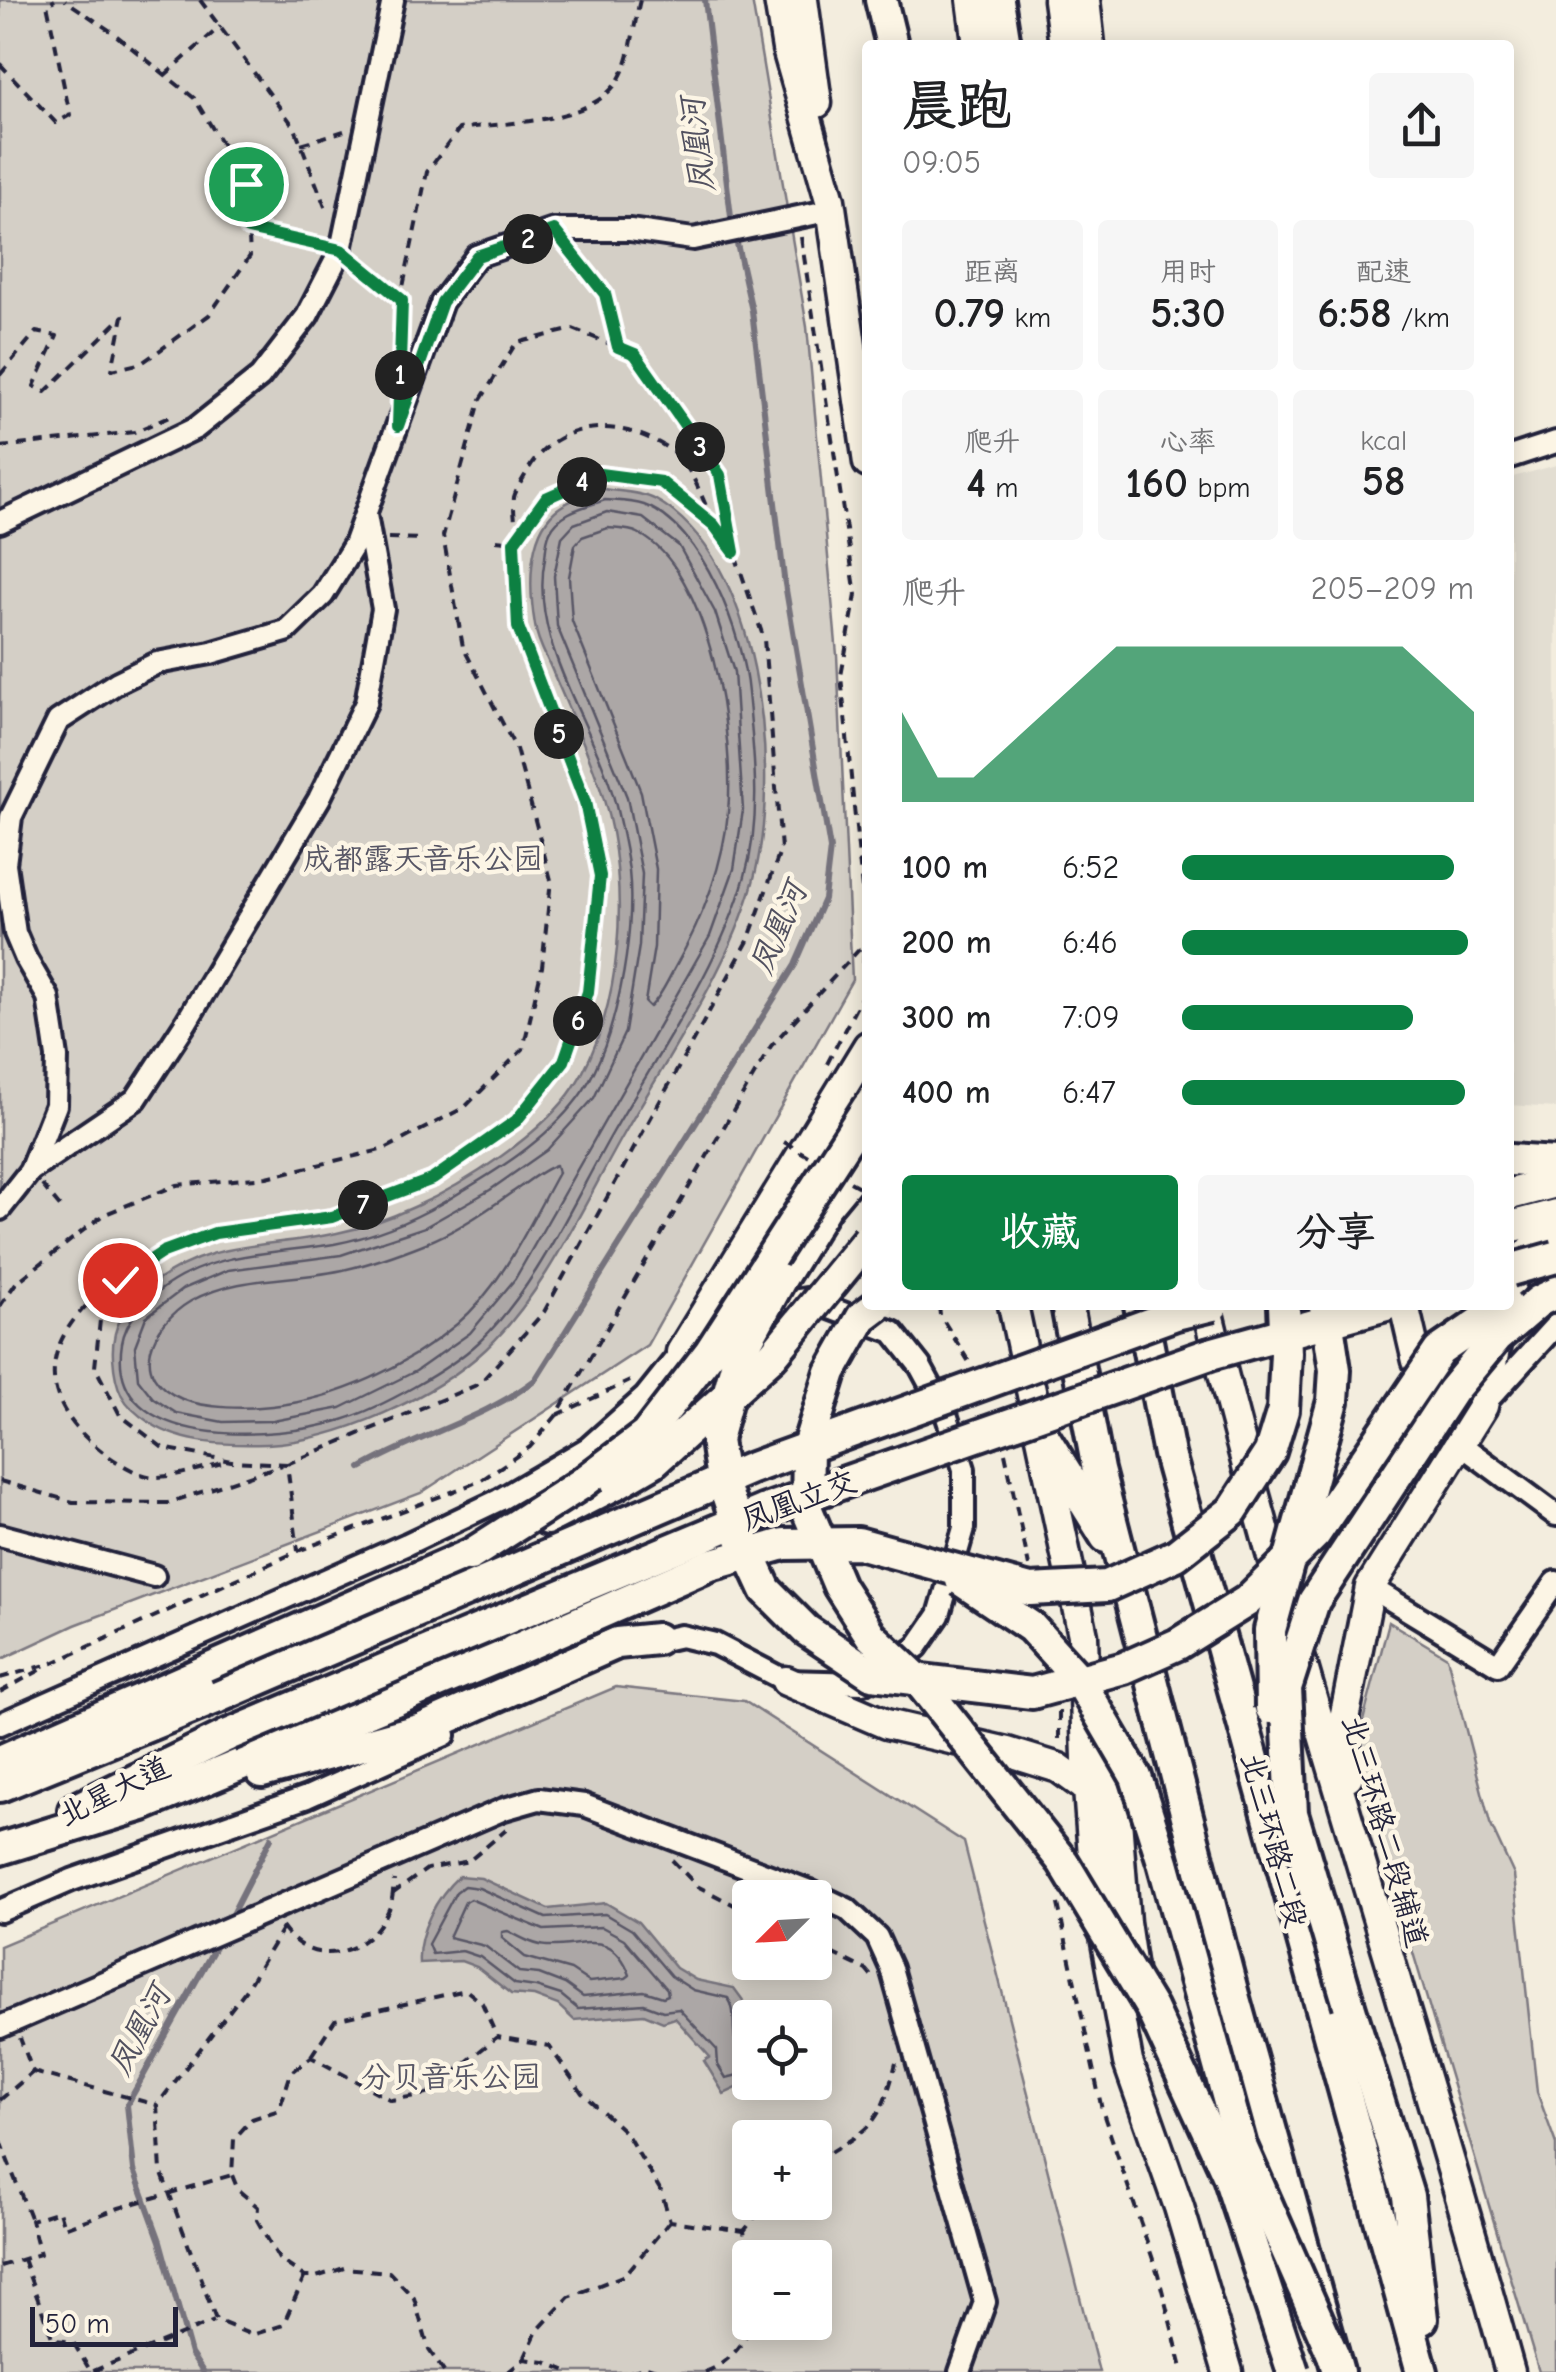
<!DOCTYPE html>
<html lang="zh">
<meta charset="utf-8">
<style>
body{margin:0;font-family:"Comic Neue","LXGW WenKai TC",sans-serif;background:#f6f6f6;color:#202124;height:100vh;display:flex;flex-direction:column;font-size:38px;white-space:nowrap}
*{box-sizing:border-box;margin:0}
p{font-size:32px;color:#757577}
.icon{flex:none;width:55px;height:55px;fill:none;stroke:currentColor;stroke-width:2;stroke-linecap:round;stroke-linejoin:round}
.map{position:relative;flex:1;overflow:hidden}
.details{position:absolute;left:862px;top:40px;width:652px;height:1270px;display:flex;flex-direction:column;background:#fff;border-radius:10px;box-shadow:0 5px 25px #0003}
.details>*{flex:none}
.needle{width:65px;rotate:246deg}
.tools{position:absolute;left:732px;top:1880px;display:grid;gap:20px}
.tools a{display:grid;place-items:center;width:100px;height:100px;border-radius:10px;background:#fff;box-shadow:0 5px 25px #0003;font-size:50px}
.scale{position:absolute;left:30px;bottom:25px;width:148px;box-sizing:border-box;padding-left:10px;border:5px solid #22223b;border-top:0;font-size:28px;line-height:35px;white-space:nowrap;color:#22223b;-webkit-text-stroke:8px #fcf5e5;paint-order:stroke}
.pin{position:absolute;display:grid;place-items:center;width:85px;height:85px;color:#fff;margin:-42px;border:5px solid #fff;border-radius:50%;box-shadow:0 2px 10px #0007}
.km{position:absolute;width:50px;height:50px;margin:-25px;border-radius:50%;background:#222;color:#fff;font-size:28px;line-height:50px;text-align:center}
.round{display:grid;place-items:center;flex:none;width:105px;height:105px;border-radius:10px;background:#f6f6f6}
.summary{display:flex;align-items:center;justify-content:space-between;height:170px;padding:0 40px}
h1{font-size:55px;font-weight:800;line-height:75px}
.figures{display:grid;grid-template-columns:repeat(3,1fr);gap:15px;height:170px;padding:10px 40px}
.figures div{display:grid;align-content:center;border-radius:10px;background:#f6f6f6;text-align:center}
.figures b{font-size:42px;font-weight:800}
.figures small{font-size:28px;font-weight:400}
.figures p{font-size:28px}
.chart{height:280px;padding:20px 40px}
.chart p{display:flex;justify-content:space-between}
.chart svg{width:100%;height:180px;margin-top:10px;fill:#0b8043;opacity:.7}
.action{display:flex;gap:20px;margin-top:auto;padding:20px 40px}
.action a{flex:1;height:115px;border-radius:10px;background:#0b8043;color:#fff;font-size:40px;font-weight:800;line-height:115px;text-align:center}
.action a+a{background:#f6f6f6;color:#202124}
ul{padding:0 40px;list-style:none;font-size:32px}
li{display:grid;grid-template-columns:160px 120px 1fr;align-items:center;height:75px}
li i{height:25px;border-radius:12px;background:#0b8043}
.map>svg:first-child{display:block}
.built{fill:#e3ded2}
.green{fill:#d4cfc6;stroke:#7b7880;stroke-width:2.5;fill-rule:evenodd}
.water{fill:#aca7a6;stroke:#75727b;stroke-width:2.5}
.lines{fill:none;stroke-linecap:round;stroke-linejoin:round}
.shore{stroke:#595766;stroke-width:2.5}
.stream{stroke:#75727b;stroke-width:6}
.minor-casing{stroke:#22223b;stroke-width:28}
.major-casing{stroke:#22223b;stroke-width:35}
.highway-casing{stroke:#22223b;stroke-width:38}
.path{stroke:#22223b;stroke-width:4;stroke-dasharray:10 8;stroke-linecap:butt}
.minor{stroke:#fcf5e5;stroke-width:20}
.major{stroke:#fcf5e5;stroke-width:28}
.highway{stroke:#fcf5e5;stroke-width:30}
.highway-bridge-casing{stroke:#22223b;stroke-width:38;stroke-linecap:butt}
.path-bridge{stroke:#22223b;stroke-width:4;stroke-dasharray:10 8;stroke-linecap:butt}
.highway-bridge{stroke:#fcf5e5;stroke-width:30}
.route-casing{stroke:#fff;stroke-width:20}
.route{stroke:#0b8043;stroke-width:12}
.labels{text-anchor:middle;stroke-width:9;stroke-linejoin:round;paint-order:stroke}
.park-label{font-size:30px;fill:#575665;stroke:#fcf5e5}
.street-label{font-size:30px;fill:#22223b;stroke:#fcf5e5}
.water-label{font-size:32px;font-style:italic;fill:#525160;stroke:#fcf5e5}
</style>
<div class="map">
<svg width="1556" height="2372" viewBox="0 0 1556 2372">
<rect width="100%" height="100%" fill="#f3edde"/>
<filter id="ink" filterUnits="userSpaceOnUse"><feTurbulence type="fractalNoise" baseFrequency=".01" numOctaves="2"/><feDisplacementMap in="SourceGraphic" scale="20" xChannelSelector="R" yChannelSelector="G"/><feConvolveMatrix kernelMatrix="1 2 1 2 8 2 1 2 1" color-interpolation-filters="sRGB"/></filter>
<g filter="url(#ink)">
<polygon class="built" points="1556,465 1556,1108 1510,1105 1510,478"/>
<g class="green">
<polygon points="0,0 752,0 807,327 837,655 852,980 647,1345 421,1493 75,1625 0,1660"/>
<polygon points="1389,1622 1447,1657 1490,1823 1514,1875 1537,2092 1556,2144 1556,2372 1539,2372 1363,1786 1359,1736"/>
<path d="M616 1687 744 1701 964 1842 1099 2372H0V1946ZM750 1898H815V1962H750ZM750 2018H815V2082H750ZM750 2138H815V2202H750ZM750 2258H815V2322H750Z"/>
</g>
<g class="water">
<path d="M604 489C621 492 642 492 656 500 760 558 780 765 756 870 737 957 668 1056 624 1134 584 1204 545 1293 486 1349 435 1397 337 1441 267 1444 228 1445 184 1445 150 1423 122 1405 115 1389 113 1357 111 1328 125 1305 147 1288 213 1237 262 1250 337 1233 362 1228 390 1218 414 1207 464 1185 544 1133 574 1087 623 1012 630 884 604 800 591 758 572 716 554 675 548 659 537 642 535 625 529 590 527 536 555 511 568 499 588 495 604 489Z"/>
<path d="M459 1876 481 1878 548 1909 606 1903 638 1922 676 1968 696 1980 734 1988 750 2010 741 2012 750 2082 724 2094 704 2061 710 2057 675 2018 663 2022 644 2014 574 2020 558 2005 534 1996 511 1994 477 1967 461 1961 419 1963C417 1933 437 1896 459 1876Z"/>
</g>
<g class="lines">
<g class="shore">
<path d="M605 500C617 501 632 501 644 505 703 526 743 635 748 693 754 754 762 816 745 876 719 967 660 1050 613 1132 574 1200 536 1289 479 1342 449 1370 381 1408 342 1420 279 1440 104 1454 122 1343 126 1320 142 1305 159 1291 211 1251 272 1254 334 1244 371 1237 411 1221 444 1202 493 1173 543 1144 578 1098 616 1048 636 933 629 871 626 850 621 827 616 806 596 725 528 644 545 558 546 549 546 540 550 532 560 511 585 507 605 500Z"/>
<polygon points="607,512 643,518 679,546 715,612 734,672 743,810 734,869 710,936 515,1279 470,1333 416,1371 341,1408 273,1421 223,1422 176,1413 153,1398 138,1379 135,1346 146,1317 183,1289 228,1270 341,1255 425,1227 490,1190 547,1150 594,1098 625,1032 639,946 642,874 627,797 557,626 554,576 562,537 574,524"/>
<path d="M608 528C617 529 630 529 638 533 711 570 735 738 728 812 723 868 702 920 674 969 667 982 660 998 650 1007L645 1002 654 947 656 869 641 792 572 621 569 577 575 545 582 537Z"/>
<path d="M556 1165 558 1173C530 1223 503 1285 457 1324 407 1366 339 1399 272 1406 246 1409 207 1409 182 1399 126 1376 152 1324 191 1301 240 1274 295 1282 347 1269 373 1263 401 1253 426 1243 455 1232 486 1211 511 1193 525 1184 541 1170 556 1165Z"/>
<polygon points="470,1899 544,1930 602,1927 624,1939 667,1989 668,1995 663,1997 644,1991 583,1997 565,1984 539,1974 519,1972 485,1946 449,1937 465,1902"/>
<path d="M508 1931C520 1937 533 1945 547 1946 583 1948 612 1927 630 1975L626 1978 589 1982 571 1970 525 1957 502 1938V1932Z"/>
<path d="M750 2053 741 2052C728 2036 739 2013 728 1998L693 1990 671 1976 632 1930 605 1914 546 1918 479 1888 464 1886 456 1892 428 1944 432 1954 462 1951 480 1957 515 1984 536 1987 561 1995 578 2009 644 2004 663 2011 679 2009 717 2050 718 2065 726 2078 750 2072"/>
</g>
<g class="stream">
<path d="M361 1468C417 1435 483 1420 535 1380L795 965 824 899 830 849 784 578 752 311 731 217 705 0"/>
<polyline points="229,1920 271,1838"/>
<polyline points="203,2372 191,2354 160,2241 134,2170 127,2105 219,1940"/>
</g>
<g class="minor-casing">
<g id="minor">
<polyline points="1510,457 1556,442"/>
<polyline points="0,522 196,428 260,377 307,316 341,250 393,0"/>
<polyline points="30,1171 136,1099 187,1021 319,799 366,703 383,609 366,515"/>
<polyline points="0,1209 30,1171 56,1105 57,1057 48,997 26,959 15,933 5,864 11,817 58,721 118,682 157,663 211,653 286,631 323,595 354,545 442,302 477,256 554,230 630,230 693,239 832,210"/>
<polyline points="1484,1404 1556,1325"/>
<polyline points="1460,1444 1556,1515"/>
<polyline points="0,1535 154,1576"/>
<polyline points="1370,1587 1498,1665 1556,1582"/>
<polyline points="649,1643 681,1636 715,1644 786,1681 863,1683 917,1647 939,1615 964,1528 964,1469 946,1414 920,1366 893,1332 806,1299 780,1303 760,1313"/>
<polyline points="0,1724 407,1544 499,1500 588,1448 645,1397 681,1352 694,1346"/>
<polyline points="0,1911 72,1880 307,1797 445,1735"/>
<polyline points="0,2027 504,1809 539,1799 584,1805 807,1890 847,1909 877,1937 891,1968 985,2302 960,2372"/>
</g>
</g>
<g class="major-casing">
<g id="major">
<polyline points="779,0 787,49 830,200 868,463"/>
<polyline points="803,0 817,103"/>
<polyline points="1058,0 1064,45"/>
<polyline points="1085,0 1090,45"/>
<path d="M1510 1285C1521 1260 1531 1245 1556 1233"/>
<polyline points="1013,1305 1083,1635 1088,1789 1095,1882 1128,2062 1179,2207 1228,2372"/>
<path d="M1206 1305C1293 1665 1412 2015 1510 2372"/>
<polyline points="1404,1305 1417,1361 1440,1382"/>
<polyline points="681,1352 868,1046"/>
<polyline points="786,1681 886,1724 1007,1752 1059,1768 1088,1789"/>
<polyline points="1099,1720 1116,1807 1125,1922 1133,1975"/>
<polyline points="1348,1776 1344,1719 1370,1587 1483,1406 1498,1335"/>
</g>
</g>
<g class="highway-casing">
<g id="highway">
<polyline points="881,0 892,45"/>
<polyline points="973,0 979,45"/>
<polyline points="998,0 1005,45"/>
<polyline points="1510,1160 1556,1163"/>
<polyline points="1510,1194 1556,1182"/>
<polyline points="1510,1227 1556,1215"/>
<polyline points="780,1280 825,1207 868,1155"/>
<polyline points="1067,1305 1098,1470 1233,1995 1338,2372"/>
<polyline points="1140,1305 1169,1454 1422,2372"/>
<polyline points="1039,1429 1106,1537"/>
<polyline points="547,1519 617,1483"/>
<polyline points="0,1761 492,1545"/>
<polyline points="262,1772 422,1729 617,1643 657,1639"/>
<polyline points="0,1786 218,1697"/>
<polyline points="74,1810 228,1735"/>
<polyline points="0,1849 143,1805 513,1651"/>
<polyline points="1349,2005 1408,2196 1422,2319"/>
</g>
</g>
<g class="path">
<polyline points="200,0 295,128 327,212"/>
<polyline points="0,64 56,123 70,115 47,4 55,0"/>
<polyline points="165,75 221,26"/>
<polyline points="301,144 344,131"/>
<polyline points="248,229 321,245"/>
<polyline points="801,237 856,595 841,676 868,949"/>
<polyline points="570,251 605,294 618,347"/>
<polyline points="356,261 402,300"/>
<path d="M401 357 403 287 427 172 459 129C509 121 597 125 621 75 632 54 634 23 640 0"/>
<polyline points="0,375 36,332 57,336 34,386 45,392 123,316 112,370 142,363 209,315 250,256 246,183 194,98 112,32 65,0"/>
<polyline points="0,447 134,432 169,417"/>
<path d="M516 536C516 524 513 509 514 497 516 489 524 478 528 470 558 418 622 418 669 449 691 463 702 498 712 520"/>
<polyline points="388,538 423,539"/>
<polyline points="496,540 514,542"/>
<polyline points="827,1064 863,994 864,948"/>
<polyline points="42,1185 61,1208"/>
<path d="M114 1284C105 1292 92 1299 84 1308 34 1361 50 1412 103 1452 116 1462 141 1478 158 1477 180 1476 205 1467 226 1462"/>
<polyline points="939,1305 940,1315 969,1362"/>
<polyline points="0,1306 16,1283 103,1215 177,1185 267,1177 385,1149 465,1107 523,1049 542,967 551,880 516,749 463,647 443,536 480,401 516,343 573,329 635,354 719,475 734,551"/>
<polyline points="557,1415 630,1381"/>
<polyline points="1005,1453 1029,1566"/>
<polyline points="287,1464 231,1461 163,1448 120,1415 95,1367 101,1311 120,1280 163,1252 215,1233 332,1217 433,1179 516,1121 564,1061 588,992 600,876 585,802 517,627 514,542 545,498 599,474 661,483 714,525 734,552 764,639 781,849 748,941 544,1312 479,1384 287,1464 298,1551"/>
<polyline points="0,1481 73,1502 168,1503 282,1465"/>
<polyline points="0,1678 53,1663 298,1551 480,1481 530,1447 556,1416 771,1046 865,943"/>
<polyline points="0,1692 44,1668"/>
<polyline points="1059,1711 1059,1747"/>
<polyline points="672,1860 697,1886 750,1913"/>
<polyline points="392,1894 427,1869 469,1861 506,1830"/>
<polyline points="1058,1904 1102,2110 1158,2274 1183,2372"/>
<path d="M282 1927C313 1971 367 1955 388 1911 393 1902 393 1890 394 1880"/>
<polyline points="283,1928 245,1991 157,2105 161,2171 216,2320 252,2335 283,2325 304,2278"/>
<polyline points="815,1945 866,1970 871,1976"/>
<polyline points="311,2056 335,2020 466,1990 482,2003 497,2037"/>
<polyline points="33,2072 157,2105"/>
<polyline points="0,2100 33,2072 20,2038"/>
<polyline points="0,2141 31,2220"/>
<path d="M815 2162C871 2127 879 2129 896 2063"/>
<polyline points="23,2259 53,2340 73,2342 91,2372 214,2321"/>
<polyline points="0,2266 40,2254 31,2220 59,2211 64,2228 119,2208 232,2175"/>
<polyline points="750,2270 744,2231 767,2202"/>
<polyline points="524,2359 537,2331 569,2297 625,2275 670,2221"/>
<polyline points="444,2372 429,2350 414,2298 389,2272 344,2268 316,2277 305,2277 279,2259 257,2220 258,2207 238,2190 232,2175 234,2139 252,2119 279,2110 291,2073 311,2057 391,2100 427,2094 497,2037 549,2046 582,2093 626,2133 661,2191 670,2221 744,2231"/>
<polyline points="508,2372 524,2359 545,2362 570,2372"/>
<polyline points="630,2372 647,2367 663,2372"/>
<path d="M705 2372C725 2365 747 2345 750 2322"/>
</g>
<use href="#minor" class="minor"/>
<use href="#major" class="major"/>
<use href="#highway" class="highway"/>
<g class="highway-bridge-casing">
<g id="highway-bridge">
<polyline points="1510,1270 1556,1257"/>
<polyline points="780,1280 738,1357 716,1440 722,1479 741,1536 766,1590 806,1630 872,1674 1032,1693 1124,1668 1178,1644 1247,1601 1315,1534 1439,1351 1506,1305"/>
<polyline points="878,1305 862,1317 831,1372 808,1446 807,1510 839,1586 871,1636 918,1680 1063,1862 1151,2008 1229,2177 1293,2372"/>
<polyline points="617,1483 653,1462 773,1355 868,1239"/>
<polyline points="470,1555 581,1484 646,1435 710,1352 868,1107"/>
<polyline points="961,1580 1031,1627 1080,1681 1136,1777 1163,1862 1241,2146 1333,2355"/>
<polyline points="513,1651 710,1565 784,1544 858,1543 1030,1590 1107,1586 1176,1555 1232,1511 1270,1452 1283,1410 1286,1353 1284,1305"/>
<polyline points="218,1697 749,1469 1176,1314 1213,1305"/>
<polyline points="1271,1708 1270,1630 1333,1401 1335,1370 1325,1305"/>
<polyline points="228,1735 763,1511 1210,1354 1386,1305"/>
<polyline points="1349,2005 1292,1813 1286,1688 1314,1601 1452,1391 1496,1338 1539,1301 1556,1293"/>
</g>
</g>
<g class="path-bridge">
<polyline points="784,1142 808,1156"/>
<polyline points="850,1182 868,1192"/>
</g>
<use href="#highway-bridge" class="highway-bridge"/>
</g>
</g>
<g class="lines" filter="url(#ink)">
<g class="route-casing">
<polyline id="route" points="120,1280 163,1252 215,1233 332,1217 433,1179 516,1121 564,1061 588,992 600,876 585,802 518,627 514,542 546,498 600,474 661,482 714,525 734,552 720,475 635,354 618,347 605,294 554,230 477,256 442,302 398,426 402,300 341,250 248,229 246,184"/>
</g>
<use href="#route" class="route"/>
</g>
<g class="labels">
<g class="park-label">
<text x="423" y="869">成都露天音乐公园</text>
<text x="451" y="2087">分贝音乐公园</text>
</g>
<g class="street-label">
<text transform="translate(799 1500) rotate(-20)" y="10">凤凰立交</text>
<text transform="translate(114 1791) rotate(-26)" y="10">北星大道</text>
<text transform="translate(1385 1831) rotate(74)" y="10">北三环路二段辅道</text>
<text transform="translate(1274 1840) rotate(75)" y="10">北三环路二段</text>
</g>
<g class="water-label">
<text transform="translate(697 145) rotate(-97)" y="11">凤凰河</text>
<text transform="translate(778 928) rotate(-67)" y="11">凤凰河</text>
<text transform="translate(139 2030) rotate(-62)" y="11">凤凰河</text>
</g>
</g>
</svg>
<div class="tools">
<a><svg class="needle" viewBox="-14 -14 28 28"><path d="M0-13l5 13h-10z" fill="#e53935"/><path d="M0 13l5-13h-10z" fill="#757577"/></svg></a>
<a><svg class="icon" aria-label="locate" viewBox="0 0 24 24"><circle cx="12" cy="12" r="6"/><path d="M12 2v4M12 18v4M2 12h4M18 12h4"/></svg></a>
<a>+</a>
<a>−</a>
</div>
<div class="scale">50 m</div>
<div class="pin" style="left:246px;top:184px;background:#1e9e55"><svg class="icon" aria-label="arrive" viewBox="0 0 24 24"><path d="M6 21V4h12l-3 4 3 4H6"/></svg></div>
<div class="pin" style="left:120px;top:1280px;background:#d93025"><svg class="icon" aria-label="check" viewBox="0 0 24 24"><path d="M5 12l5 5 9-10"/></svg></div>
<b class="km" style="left:400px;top:375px">1</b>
<b class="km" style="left:528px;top:239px">2</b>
<b class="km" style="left:700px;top:447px">3</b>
<b class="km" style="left:582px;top:482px">4</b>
<b class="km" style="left:559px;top:734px">5</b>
<b class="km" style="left:578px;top:1021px">6</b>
<b class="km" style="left:363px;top:1205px">7</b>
<section class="details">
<div class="summary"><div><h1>晨跑</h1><p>09:05</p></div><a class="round"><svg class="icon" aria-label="share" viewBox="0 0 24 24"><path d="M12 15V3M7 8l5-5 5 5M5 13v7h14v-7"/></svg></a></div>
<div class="figures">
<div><p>距离</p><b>0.79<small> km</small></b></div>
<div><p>用时</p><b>5:30</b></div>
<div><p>配速</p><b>6:58<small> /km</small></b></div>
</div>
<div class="figures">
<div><p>爬升</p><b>4<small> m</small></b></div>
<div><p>心率</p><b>160<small> bpm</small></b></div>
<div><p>kcal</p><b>58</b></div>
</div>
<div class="chart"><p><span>爬升</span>205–209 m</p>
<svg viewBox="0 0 160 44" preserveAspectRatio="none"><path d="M0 44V22L10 38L20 38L30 30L40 22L50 14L60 6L70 6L80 6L90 6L100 6L110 6L120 6L130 6L140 6L150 14L160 22V44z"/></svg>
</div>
<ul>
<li><b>100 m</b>6:52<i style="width:93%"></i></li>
<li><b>200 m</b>6:46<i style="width:98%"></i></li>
<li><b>300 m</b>7:09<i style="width:79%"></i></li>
<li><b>400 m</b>6:47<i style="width:97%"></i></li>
</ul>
<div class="action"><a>收藏</a><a>分享</a></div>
</section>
</div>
